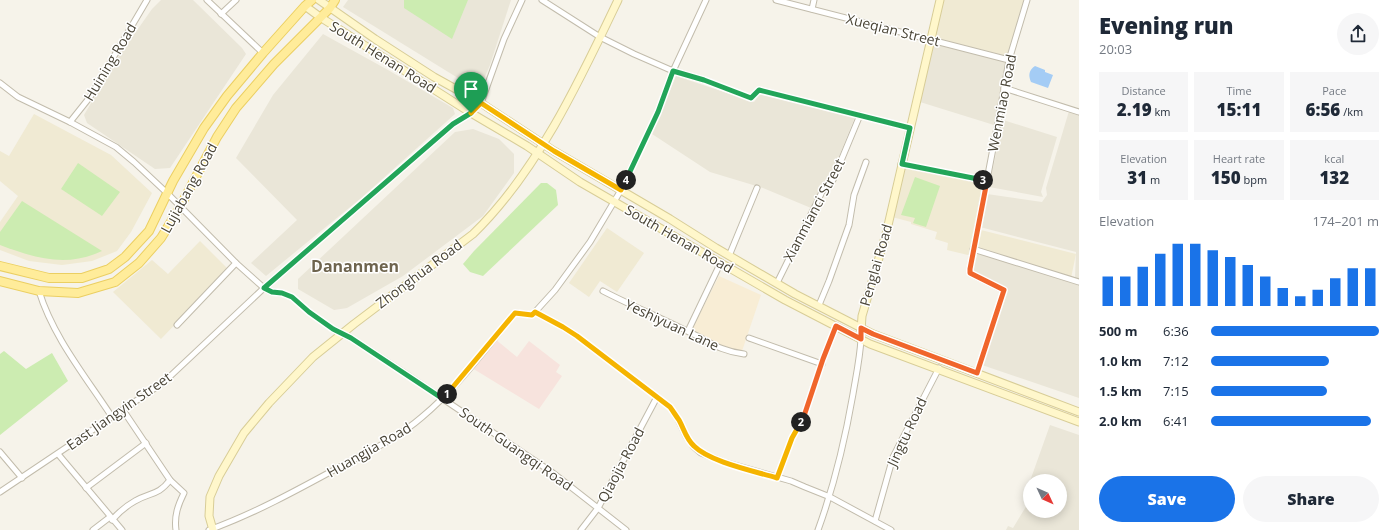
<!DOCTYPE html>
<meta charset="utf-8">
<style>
body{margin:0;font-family:"Open Sans",sans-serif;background:#f6f6f7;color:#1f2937;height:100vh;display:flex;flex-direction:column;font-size:15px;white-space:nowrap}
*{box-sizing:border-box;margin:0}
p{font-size:13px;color:#747a83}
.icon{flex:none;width:22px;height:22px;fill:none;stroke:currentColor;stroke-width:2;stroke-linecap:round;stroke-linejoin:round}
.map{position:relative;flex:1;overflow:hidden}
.details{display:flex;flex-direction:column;background:#fff;width:320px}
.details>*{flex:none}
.needle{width:26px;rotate:134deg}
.tools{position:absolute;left:1023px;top:474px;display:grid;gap:8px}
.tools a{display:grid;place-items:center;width:44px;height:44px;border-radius:50%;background:#fff;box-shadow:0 2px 10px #0003;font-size:20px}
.pin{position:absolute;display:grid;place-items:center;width:34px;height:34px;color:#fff;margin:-41px -17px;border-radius:50% 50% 50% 0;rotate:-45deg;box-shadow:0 0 4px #0007}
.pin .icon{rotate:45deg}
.km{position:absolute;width:20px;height:20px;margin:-10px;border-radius:50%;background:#222;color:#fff;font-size:11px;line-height:20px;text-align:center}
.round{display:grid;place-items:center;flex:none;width:42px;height:42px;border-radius:21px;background:#f6f6f7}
.headline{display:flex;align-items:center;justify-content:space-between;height:68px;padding:0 20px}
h1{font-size:22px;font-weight:800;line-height:30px}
.metrics{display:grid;grid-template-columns:repeat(3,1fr);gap:6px;height:68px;padding:4px 20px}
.metrics div{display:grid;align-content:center;border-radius:0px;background:#f6f6f7;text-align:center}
.metrics b{font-size:17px;font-weight:800}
.metrics small{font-size:11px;font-weight:400}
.metrics p{font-size:11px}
.chart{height:112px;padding:8px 20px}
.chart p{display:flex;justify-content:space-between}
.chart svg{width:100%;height:72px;margin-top:4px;stroke:#1a73e8;stroke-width:6}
.cta{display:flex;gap:8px;margin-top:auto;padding:8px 20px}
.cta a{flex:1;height:46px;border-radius:24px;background:#1a73e8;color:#fff;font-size:16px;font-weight:800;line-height:46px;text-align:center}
.cta a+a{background:#f6f6f7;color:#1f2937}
ul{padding:0 20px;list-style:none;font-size:13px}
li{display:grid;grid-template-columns:64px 48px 1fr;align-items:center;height:30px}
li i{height:10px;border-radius:5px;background:#1a73e8}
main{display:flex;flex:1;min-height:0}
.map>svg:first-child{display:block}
.residential{fill:#eae6d8}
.commercial{fill:#f8edd5}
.education{fill:#f0ead3}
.medical{fill:#f7e3dd}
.green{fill:#ccecb1}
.water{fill:#a4ccf5}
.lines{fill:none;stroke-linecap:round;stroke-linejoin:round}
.street-casing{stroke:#c2bcac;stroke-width:7}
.secondary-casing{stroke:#d8cd97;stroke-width:9}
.primary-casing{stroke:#ebcf62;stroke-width:10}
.street{stroke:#fff;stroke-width:5}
.secondary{stroke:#fff7cb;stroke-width:7}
.primary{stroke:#ffec9a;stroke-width:8}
.split-1-casing{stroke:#fff;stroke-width:8}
.split-2-casing{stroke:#fff;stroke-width:8}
.split-3-casing{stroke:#fff;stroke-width:8}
.split-4-casing{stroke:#fff;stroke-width:8}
.split-5-casing{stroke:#fff;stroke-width:8}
.split-1{stroke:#22a559;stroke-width:5}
.split-2{stroke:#f5b400;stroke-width:5}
.split-3{stroke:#f0652b;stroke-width:5}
.split-4{stroke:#22a559;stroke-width:5}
.split-5{stroke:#f5b400;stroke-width:5}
.labels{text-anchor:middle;stroke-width:3;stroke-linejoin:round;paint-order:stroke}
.street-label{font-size:14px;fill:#4a4537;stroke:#fff}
.quarter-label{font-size:16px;font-weight:bold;fill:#6e644e;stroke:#fff}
</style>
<main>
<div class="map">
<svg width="1079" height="530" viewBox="0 0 1079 530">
<rect width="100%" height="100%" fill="#f6f3ea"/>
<g class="residential">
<polygon points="161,0 193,0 242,48 246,54 170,168 155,169 87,123 84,115 119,56 152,9"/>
<polygon points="348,0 511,0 490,65 480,88 466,83 343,7"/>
<polygon points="323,34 388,70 453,108 455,114 360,199 266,276 251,263 297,220 236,158 273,95"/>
<polygon points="934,44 1006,62 994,125 920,102"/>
<polygon points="676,76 754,102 760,94 855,117 831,176 823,182 811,208 763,188 710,172 652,134"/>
<polygon points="1069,111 1079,114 1079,280 1075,278 1076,252 980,227 987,194 1042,202 1047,195 1046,188"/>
<polygon points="1003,120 1057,137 1041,192 1043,197 989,187"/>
<polygon points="473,129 499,139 514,154 514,173 483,216 403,276 347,308 334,310 298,289 298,279 455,132"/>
<polygon points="978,252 1079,284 1079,398 982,365 978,360 1000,292 970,277"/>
<polygon points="1050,425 1079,435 1079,530 1006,530 1008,526 1013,528 1030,500 1030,511 1060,511 1060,481 1030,481"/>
</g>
<polygon class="commercial" points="719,276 761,295 742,351 720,346 692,329"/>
<g class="education">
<polygon points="944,0 1024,0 1008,53 1003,55 935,38"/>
<polygon points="34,114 111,155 152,193 131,232 117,251 92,261 62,265 29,261 0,250 0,222 18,196 0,181 0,151 9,156"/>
<polygon points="905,168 985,182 977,229 1076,254 1071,278 974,249 972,256 947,250 948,243 935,239 937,232 911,224 911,222 892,217"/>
<polygon points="607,228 644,253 617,292 600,281 589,297 569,283"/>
<polygon points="200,241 228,269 161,339 113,292 152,260 168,274"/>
</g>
<polygon class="medical" points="495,339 517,357 529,341 560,365 556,372 562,376 539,409 472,368"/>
<g class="green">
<polygon points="404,0 468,0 452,39 404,8"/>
<polygon points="78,163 120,192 102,216 61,189"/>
<polygon points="915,177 940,186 926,227 913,223 915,218 901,215"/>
<polygon points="541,183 547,183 556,190 558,205 483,276 470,272 463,264 474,251"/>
<path d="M22 201 102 251C66 268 35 258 0 245V232Z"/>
<polygon points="4,351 26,369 52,353 68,381 0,435 0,354"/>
</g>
<path class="water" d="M1035 66 1045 70V72L1053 75 1048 88 1031 82C1028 75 1029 70 1035 66Z"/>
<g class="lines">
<g class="street-casing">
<g id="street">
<polyline points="207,0 263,53"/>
<polyline points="542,0 600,37 634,54 673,71 704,80 751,98 759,90 910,128"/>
<polyline points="776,0 1009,60"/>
<polyline points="812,9 814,0"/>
<polyline points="221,14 236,0"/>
<polyline points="0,83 18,97 70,122 116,147 134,162 167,193 236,263 264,288 272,292 282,293 292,297 309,312 333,329 351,338 406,374 553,473 626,530"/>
<polyline points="1004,88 1079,112"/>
<polyline points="70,122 90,97 147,0"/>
<polyline points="901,164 987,181"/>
<polyline points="973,249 1079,282"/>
<polyline points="729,256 757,188"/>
<polyline points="777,283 825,186 833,180 860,115"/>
<path d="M39 291C53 337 86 377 112 417"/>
<path d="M603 291C630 305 659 317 687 331 709 341 719 351 744 354"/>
<polyline points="819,305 829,281 849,225 854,195 866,162"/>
<polyline points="535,312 563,327 577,336 670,407 678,419 686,436 693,446 701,453 724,462 791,481 805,487 830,497 891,530"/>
<polyline points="177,325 236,263"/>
<polyline points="688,331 721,262"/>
<polyline points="749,338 822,364"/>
<polyline points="977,373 1004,290 970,273 970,269 999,117 1009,60 1027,0"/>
<path d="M123 410 170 480 184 493C178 505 174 516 176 530"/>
<polyline points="0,452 22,478"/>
<polyline points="58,454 122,530"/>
<polyline points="777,478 792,438 805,413 823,359 836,326"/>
<polyline points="86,488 146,443"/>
<polyline points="0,492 164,382 264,288 453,124 471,113 481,103 504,39 522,0"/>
<path d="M112 520C119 512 126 506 135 501 150 492 158 496 170 480"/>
<polyline points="875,521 893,457 939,368"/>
<polyline points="93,530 110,517"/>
<path d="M209 530C256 513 301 488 345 464 372 450 399 437 422 417 458 387 485 349 515 313L532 315 535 312 555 290 590 242 621 190 658 112 673 71 706 0"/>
<polyline points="581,530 598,508 657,397"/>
<path d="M818 530C834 486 845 440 853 394 856 376 860 358 861 339"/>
</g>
</g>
<g class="secondary-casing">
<g id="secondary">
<polyline points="319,0 375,39 434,77 481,103 554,151 670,219 716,248 795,294 873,334 1079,412"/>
<polyline points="305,6 320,17 471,113 527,146 580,182 785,300 870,344 1079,422"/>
<polyline points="861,331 862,316 886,234 940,0"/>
<path d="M213 530 209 516 210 497 219 476 244 433 269 403 313 357 354 324 473 234C537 172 580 80 618 0"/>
</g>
</g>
<g class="primary-casing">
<g id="primary">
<polyline points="0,266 49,278 82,278 109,269 125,257 149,231 173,181 204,128 227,96 263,53 305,6 312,0"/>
<polyline points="0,281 39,291 78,293 115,282 139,263 161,238 180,207 217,137 236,108 274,64 330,8 335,0"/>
</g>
</g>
<use href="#street" class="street"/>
<use href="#secondary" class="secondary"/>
<use href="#primary" class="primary"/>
</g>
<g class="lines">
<g class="split-1-casing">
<polyline id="split-1" points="447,394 443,399 351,338 333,329 309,312 292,297 282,293 272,292 264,288 453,124 471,113"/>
</g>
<g class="split-2-casing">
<path id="split-2" d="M447 394 515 313 532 315 535 312 563 327 577 336 670 407C673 411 676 416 679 420 684 429 686 439 694 446 710 462 754 471 777 478L792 438 801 422"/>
</g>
<g class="split-3-casing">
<polyline id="split-3" points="801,422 805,413 823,359 836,326 861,339 861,328 873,334 977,373 1004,290 970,273 970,269 987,181 983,180"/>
</g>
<g class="split-4-casing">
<polyline id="split-4" points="626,180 658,112 673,71 704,80 751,98 759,90 910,128 902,164 983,180"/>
</g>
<g class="split-5-casing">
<polyline id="split-5" points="471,113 481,103 554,151 621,190 626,180"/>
</g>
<use href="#split-1" class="split-1"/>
<use href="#split-2" class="split-2"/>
<use href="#split-3" class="split-3"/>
<use href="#split-4" class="split-4"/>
<use href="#split-5" class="split-5"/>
</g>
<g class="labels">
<g class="street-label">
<text transform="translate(893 30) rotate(14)" y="5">Xueqian Street</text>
<text transform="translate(383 57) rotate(32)" y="5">South Henan Road</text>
<text transform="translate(110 62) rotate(-59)" y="5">Huining Road</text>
<text transform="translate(1002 103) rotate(-79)" y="5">Wenmiao Road</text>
<text transform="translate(189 188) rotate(-61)" y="5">Lujiabang Road</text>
<text transform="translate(814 210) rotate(-62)" y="5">Xianmianci Street</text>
<text transform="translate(679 239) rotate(30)" y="5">South Henan Road</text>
<text transform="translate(876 265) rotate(-74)" y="5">Penglai Road</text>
<text transform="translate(419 274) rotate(-37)" y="5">Zhonghua Road</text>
<text transform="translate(672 325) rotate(25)" y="5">Yeshiyuan Lane</text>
<text transform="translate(119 411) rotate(-35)" y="5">East Jiangyin Street</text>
<text transform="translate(907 432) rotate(-65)" y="5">Jingtu Road</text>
<text transform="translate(516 449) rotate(35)" y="5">South Guangqi Road</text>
<text transform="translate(369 450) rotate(-30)" y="5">Huangjia Road</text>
<text transform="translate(621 465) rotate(-62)" y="5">Qiaojia Road</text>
</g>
<g class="quarter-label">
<text x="355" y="272">Dananmen</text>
</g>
</g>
</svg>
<div class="tools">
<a><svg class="needle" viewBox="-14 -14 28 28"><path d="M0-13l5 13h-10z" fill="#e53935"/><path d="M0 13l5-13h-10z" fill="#747a83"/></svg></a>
</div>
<div class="pin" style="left:471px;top:113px;background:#1e9e55"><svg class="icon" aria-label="arrive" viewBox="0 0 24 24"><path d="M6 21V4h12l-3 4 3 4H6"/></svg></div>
<b class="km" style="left:447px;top:394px">1</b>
<b class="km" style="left:801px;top:422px">2</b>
<b class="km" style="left:983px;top:180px">3</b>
<b class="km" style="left:626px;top:180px">4</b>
</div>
<section class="details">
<div class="headline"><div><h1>Evening run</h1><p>20:03</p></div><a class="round"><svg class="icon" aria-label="share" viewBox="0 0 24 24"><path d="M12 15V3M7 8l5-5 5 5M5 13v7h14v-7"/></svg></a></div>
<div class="metrics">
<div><p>Distance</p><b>2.19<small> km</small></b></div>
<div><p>Time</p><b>15:11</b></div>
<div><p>Pace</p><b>6:56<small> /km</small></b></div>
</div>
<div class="metrics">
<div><p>Elevation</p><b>31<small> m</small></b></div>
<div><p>Heart rate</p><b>150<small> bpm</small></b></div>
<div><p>kcal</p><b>132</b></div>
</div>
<div class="chart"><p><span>Elevation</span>174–201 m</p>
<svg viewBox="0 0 160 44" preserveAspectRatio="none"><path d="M5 44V26M15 44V26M25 44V20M35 44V12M45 44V6M55 44V6M65 44V10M75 44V14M85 44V19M95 44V26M105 44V33M115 44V38M125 44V34M135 44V27M145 44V21M155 44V21"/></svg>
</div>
<ul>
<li><b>500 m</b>6:36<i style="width:100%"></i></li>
<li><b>1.0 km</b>7:12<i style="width:70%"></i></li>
<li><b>1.5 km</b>7:15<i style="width:69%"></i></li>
<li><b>2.0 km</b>6:41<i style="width:95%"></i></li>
</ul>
<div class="cta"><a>Save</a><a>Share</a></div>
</section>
</main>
